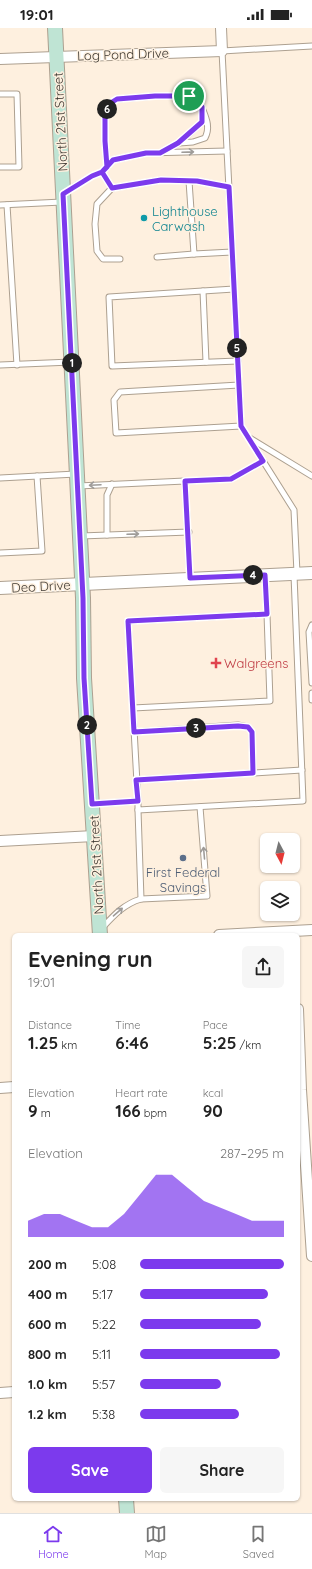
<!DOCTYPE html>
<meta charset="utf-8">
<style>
body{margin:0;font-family:Quicksand,sans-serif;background:#f6f6f6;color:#222;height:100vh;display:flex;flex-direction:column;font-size:15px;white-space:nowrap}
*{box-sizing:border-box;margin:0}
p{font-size:13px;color:#767676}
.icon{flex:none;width:22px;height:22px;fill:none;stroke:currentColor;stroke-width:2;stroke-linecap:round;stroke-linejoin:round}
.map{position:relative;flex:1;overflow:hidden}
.sheet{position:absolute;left:12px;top:905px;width:288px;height:568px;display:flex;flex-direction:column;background:#fff;border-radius:6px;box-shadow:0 1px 3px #0004}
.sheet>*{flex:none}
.needle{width:26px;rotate:173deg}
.controls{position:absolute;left:260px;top:805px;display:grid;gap:8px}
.controls a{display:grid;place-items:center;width:40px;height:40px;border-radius:6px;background:#fff;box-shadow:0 1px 3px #0004;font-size:20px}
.pin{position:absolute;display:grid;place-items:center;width:34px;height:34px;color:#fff;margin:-17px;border:2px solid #fff;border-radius:50%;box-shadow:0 1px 4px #0007}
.km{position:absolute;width:20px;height:20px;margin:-10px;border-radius:50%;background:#222;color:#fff;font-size:11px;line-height:20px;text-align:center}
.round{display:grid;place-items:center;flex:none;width:42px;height:42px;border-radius:6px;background:#f6f6f6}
.summary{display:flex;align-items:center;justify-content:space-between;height:68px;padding:0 16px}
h1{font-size:22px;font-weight:700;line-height:30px}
.stats{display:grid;grid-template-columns:repeat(3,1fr);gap:6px;height:68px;padding:4px 16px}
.stats div{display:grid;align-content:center}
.stats b{font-size:17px;font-weight:700}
.stats small{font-size:11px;font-weight:400}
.stats p{font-size:11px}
.chart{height:112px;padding:8px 16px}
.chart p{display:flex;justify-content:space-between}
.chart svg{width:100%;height:72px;margin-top:4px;fill:#7c3aed;opacity:.7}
.button{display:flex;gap:8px;margin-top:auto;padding:8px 16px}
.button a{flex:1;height:46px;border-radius:6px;background:#7c3aed;color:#fff;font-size:16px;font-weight:700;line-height:46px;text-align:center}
.button a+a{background:#f6f6f6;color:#222}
ul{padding:0 16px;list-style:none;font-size:13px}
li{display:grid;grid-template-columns:64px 48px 1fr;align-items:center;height:30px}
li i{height:10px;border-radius:5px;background:#7c3aed}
.status{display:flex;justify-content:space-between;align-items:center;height:28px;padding:0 20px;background:#fff;direction:ltr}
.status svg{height:11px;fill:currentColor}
.dock{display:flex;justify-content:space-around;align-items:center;height:56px;border-top:1px solid #e0e0e0;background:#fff;font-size:11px;color:#767676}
.dock a{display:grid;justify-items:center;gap:2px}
.dock .current{color:#7c3aed}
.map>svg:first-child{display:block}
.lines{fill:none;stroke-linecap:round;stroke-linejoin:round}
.service-casing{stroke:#ada090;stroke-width:7}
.minor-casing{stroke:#ada090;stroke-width:12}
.tertiary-casing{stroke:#ada090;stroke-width:14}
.secondary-casing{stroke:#ada090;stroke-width:16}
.service{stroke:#fff;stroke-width:5}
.minor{stroke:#fff;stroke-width:10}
.tertiary{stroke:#fff;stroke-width:12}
.secondary{stroke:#bfe4d4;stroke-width:14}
.oneway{stroke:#9f9c99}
.route-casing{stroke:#fff;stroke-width:8}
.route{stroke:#7c3aed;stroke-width:5}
.culture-dot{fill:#0f9aa8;stroke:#fef0df;stroke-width:1.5}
.health-dot{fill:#e0444e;stroke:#fef0df;stroke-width:1.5}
.service-dot{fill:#5c6f8a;stroke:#fef0df;stroke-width:1.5}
.labels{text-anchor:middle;stroke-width:3;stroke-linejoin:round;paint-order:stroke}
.street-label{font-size:13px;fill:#3f3a33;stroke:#fef0df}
.culture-label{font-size:13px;fill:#0d838f;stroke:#fef0df;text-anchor:start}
.health-label{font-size:13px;fill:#be3a42;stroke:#fef0df;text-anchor:start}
.service-label{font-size:13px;fill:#4e5e75;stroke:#fef0df}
</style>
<div class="status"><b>19:01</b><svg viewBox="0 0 49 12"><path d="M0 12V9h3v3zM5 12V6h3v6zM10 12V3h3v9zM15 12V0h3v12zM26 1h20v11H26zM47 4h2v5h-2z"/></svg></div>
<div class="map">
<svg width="312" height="1485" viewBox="0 0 312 1485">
<rect width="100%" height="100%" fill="#fef0df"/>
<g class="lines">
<g class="service-casing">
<g id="service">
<polyline points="0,66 17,66 19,139 0,139"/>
<path d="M179 115 193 114 205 110C210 100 207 92 203 82"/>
<polyline points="107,139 105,113 105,86 109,76 117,71 155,68 189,68 202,79 202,94 179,115 160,125"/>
<polyline points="102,144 112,160"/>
<polyline points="189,153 194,226 232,224"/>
<polyline points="65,164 92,148 102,144 113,132 146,125 227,123"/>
<polyline points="0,177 62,174"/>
<polyline points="7,177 17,337"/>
<polyline points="157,229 194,226"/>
<polyline points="120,231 103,231 97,223 95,196 97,176 112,160 161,152 197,153 229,159"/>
<polyline points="234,261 109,269 112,338 238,333"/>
<polyline points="203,263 206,334"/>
<polyline points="0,337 71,334"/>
<polyline points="239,357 120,364 114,372 116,405 241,398"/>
<polyline points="248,409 312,448"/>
<polyline points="0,450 76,446"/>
<polyline points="185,453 231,451 263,433"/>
<polyline points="78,458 185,453 190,550"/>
<polyline points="107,507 107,467 112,456"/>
<polyline points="81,508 189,504"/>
<polyline points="0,525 42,523 37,448"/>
<polyline points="297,545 294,482 241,398 222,23 312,18"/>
<polyline points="265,547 267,586"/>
<polyline points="312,597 309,604 312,655"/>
<polyline points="312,665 312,672"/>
<polyline points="133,680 270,673 267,586 128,593 138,773"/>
<polyline points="134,704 238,697 248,699 252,704 253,745"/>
<polyline points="136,752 302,742"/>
<polyline points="92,776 138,773 138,782 303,773 294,547"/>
<polyline points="138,782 141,871"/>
<path d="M102 900C114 887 124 876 141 871L207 868 200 779"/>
</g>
</g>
<g class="minor-casing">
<g id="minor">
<polyline points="0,31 222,23 221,0"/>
<polyline points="0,813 94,808"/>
<polyline points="219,907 312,902"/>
<polyline points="298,981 301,1062 312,1228"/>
<polyline points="0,1060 14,1059"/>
<polyline points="0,1365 14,1364"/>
</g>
</g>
<g class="tertiary-casing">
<polyline id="tertiary" points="0,560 312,545"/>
</g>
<g class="secondary-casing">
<g id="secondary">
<polyline points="55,0 83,570 84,650 100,907"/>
<polyline points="126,1471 127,1485"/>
</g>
</g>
<use href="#service" class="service"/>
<use href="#minor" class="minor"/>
<use href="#tertiary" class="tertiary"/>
<use href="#secondary" class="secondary"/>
</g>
<defs><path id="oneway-shaft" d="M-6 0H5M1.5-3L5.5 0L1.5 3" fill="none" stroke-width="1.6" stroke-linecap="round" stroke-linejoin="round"/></defs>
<g class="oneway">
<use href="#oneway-shaft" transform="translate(188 124) rotate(-2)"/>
<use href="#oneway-shaft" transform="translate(95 457) rotate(177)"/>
<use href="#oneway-shaft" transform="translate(133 506) rotate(-2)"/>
<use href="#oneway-shaft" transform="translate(204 825) rotate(-95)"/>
<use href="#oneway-shaft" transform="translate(118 884) rotate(-41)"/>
</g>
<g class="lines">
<g class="route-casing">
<polyline id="route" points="189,68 202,79 202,94 178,115 160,125 146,125 113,132 102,144 92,148 63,166 83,570 84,650 92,776 138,773 136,752 253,745 252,704 248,699 238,698 134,704 128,593 267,586 265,547 190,550 185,453 231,451 263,433 241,398 229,159 197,153 161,152 112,160 102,144 107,139 105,113 105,86 109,76 117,71 155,68 189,68"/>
</g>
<use href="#route" class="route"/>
</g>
<circle class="culture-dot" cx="144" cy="190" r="4"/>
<path class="health-dot" d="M214 629h4v4h4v4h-4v4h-4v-4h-4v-4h4z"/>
<circle class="service-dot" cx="183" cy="830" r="4"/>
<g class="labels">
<g class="street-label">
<text transform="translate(123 26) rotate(-2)" y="5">Log Pond Drive</text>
<text transform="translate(60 94) rotate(-93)" y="5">North 21st Street</text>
<text transform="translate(41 558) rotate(-3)" y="5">Deo Drive</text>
<text transform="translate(96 837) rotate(-93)" y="5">North 21st Street</text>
</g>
<g class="culture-label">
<text x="152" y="188">Lighthouse<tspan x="152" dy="15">Carwash</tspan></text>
</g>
<g class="health-label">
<text x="224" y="640">Walgreens</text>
</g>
<g class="service-label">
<text x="183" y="849">First Federal<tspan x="183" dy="15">Savings</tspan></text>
</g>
</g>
</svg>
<div class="controls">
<a><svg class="needle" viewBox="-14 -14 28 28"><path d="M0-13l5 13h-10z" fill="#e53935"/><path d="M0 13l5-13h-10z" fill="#767676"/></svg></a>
<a><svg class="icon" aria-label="layers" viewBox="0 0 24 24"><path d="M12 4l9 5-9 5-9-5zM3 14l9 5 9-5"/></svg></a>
</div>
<div class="pin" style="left:189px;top:68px;background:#1e9e55"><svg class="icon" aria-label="arrive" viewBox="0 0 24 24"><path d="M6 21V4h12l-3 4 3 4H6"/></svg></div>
<b class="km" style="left:72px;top:335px">1</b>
<b class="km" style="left:87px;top:697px">2</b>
<b class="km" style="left:196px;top:700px">3</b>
<b class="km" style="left:253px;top:547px">4</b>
<b class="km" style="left:237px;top:320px">5</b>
<b class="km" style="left:107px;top:81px">6</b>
<section class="sheet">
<div class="summary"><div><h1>Evening run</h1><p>19:01</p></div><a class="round"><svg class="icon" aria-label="share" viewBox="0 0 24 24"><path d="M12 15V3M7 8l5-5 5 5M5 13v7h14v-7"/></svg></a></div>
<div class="stats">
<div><p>Distance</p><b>1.25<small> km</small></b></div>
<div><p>Time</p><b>6:46</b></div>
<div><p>Pace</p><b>5:25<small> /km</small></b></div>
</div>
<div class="stats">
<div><p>Elevation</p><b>9<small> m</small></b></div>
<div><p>Heart rate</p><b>166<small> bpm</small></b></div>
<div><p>kcal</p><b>90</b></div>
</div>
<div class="chart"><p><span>Elevation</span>287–295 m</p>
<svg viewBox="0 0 160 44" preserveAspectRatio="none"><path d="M0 44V34L10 30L20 30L30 34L40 38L50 38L60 30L70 18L80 6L90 6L100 14L110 22L120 26L130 30L140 34L150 34L160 34V44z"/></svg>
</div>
<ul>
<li><b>200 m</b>5:08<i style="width:100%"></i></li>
<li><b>400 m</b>5:17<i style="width:89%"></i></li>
<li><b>600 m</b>5:22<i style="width:84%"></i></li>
<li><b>800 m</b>5:11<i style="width:97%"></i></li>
<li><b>1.0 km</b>5:57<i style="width:56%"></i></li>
<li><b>1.2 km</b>5:38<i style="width:69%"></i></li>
</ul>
<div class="button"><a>Save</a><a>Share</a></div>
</section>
</div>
<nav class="dock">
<a class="current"><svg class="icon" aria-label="home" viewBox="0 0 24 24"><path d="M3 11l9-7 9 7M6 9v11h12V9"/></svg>Home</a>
<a><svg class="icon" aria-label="map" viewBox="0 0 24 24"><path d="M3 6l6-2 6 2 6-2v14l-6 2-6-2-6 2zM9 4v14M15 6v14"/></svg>Map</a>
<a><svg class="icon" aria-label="saved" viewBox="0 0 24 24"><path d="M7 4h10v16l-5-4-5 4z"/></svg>Saved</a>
</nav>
